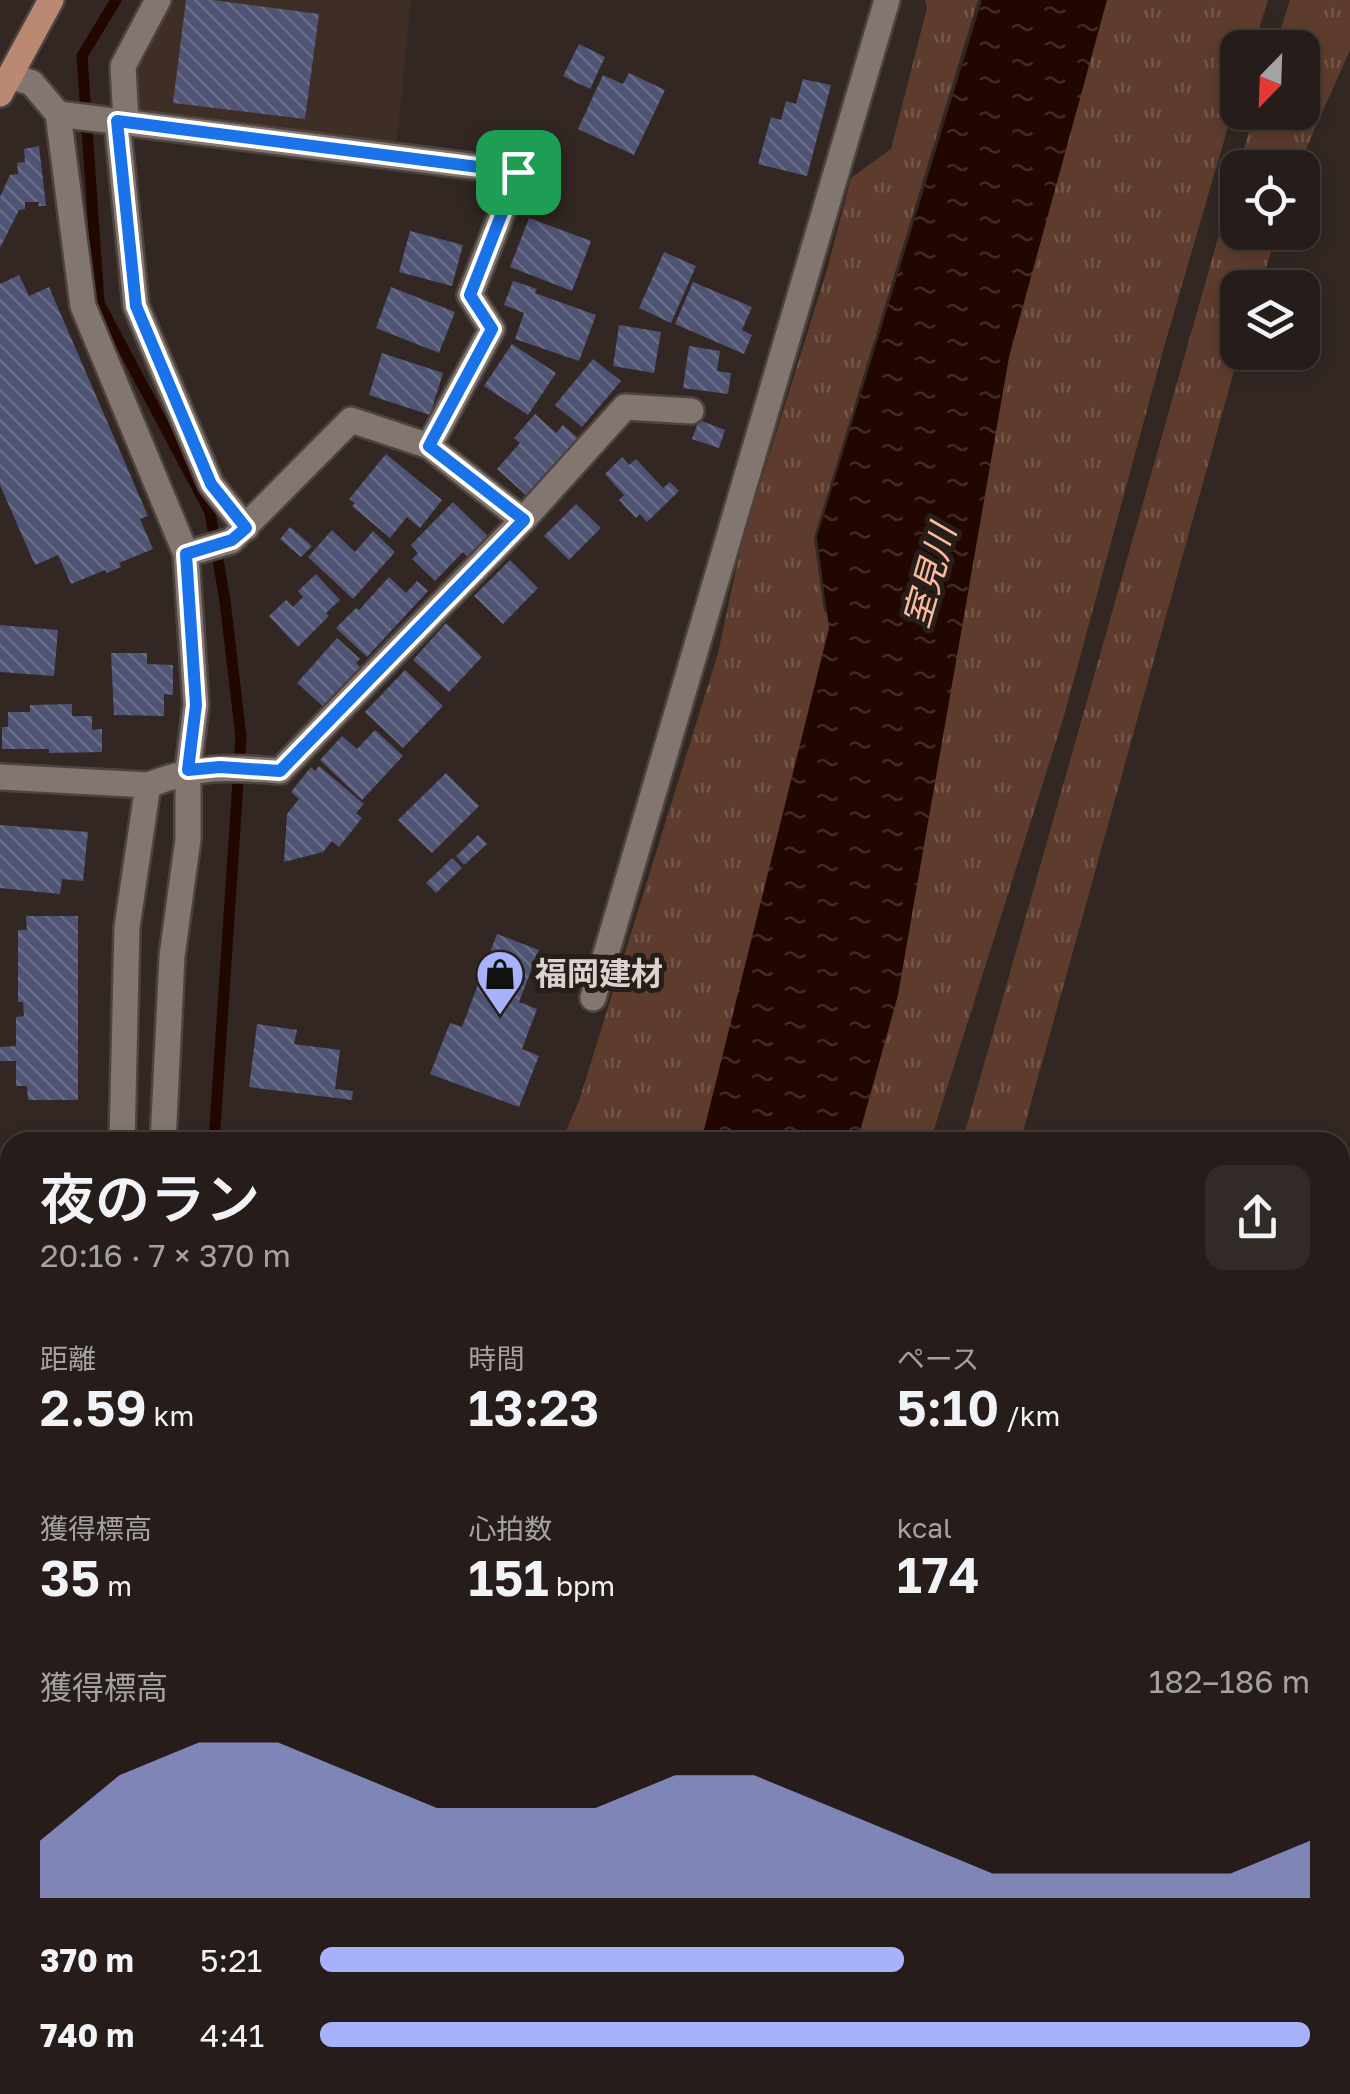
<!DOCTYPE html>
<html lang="ja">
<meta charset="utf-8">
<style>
body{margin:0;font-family:"Golos Text","Noto Sans JP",sans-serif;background:#322a27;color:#f1f3f6;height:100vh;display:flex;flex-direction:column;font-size:38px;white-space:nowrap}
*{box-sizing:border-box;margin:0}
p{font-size:32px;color:#a4a2a2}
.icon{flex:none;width:55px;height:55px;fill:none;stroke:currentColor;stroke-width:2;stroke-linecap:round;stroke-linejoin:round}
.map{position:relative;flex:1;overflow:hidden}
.panel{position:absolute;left:0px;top:1132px;width:1350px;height:962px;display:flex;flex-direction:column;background:#261d1a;border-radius:30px 30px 0 0;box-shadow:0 5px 15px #0003,0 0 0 2px #423b39}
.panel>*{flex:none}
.needle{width:65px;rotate:203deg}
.buttons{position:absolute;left:1220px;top:30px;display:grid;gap:20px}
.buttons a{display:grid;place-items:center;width:100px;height:100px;border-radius:20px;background:#261d1a;box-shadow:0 5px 15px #0003,0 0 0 2px #423b39;font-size:50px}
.pin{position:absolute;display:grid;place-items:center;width:85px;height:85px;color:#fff;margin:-42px;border-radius:20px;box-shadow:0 5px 15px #0006}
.round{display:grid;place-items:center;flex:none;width:105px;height:105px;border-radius:20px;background:#322a27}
.head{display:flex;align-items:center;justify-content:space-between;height:170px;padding:0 40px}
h1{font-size:55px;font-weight:600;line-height:75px}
.figures{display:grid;grid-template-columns:repeat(3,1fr);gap:15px;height:170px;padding:10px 40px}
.figures div{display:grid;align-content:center}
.figures b{font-size:50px;font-weight:600}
.figures small{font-size:28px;font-weight:400}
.figures p{font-size:28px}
.chart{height:280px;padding:20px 40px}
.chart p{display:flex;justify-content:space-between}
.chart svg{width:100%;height:180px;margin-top:10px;fill:#a7b1fc;opacity:.7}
ul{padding:0 40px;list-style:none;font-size:32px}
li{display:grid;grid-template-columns:160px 120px 1fr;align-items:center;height:75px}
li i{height:25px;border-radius:12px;background:#a7b1fc}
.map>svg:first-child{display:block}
.built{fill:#3f2e26}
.grass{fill:url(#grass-tufts)}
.water{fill:url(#water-ripples)}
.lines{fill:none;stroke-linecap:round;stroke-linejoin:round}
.stream{stroke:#220600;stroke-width:11}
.river{stroke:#220600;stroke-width:65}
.building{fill:url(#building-back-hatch)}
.minor-casing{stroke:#4c433f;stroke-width:30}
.major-casing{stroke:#4c433f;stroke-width:30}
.minor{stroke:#837670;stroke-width:25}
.major{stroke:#bb8973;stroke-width:25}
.route-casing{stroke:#fff;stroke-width:20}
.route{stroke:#1a73e8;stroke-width:12}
.labels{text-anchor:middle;stroke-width:10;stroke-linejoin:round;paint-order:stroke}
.poi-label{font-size:32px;font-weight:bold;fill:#dbd3d0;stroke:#281e19;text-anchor:start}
.water-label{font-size:35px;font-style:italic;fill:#faba9e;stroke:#281e19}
</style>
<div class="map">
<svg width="1350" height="2094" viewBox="0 0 1350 2094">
<defs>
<pattern id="grass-tufts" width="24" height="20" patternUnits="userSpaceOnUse" patternTransform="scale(2.5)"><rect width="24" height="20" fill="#5d3c2d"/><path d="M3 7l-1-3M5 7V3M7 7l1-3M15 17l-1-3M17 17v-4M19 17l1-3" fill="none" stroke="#74574a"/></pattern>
<pattern id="water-ripples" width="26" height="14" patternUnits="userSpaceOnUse" patternTransform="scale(2.5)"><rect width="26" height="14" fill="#220600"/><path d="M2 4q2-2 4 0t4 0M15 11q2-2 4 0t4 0" fill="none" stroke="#422924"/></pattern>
<pattern id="building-back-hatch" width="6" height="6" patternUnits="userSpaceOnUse" patternTransform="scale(2.5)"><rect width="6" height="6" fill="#4f5474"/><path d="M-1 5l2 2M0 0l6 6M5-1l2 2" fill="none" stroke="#686c87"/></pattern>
</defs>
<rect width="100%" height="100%" fill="#322723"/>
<polygon class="built" points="170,0 411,0 397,142 138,109 133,66"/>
<g class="grass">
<polygon points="925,0 978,0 814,538 824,611 851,626 718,1142 561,1142 579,1101 718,653 742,542 827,270 851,178 891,149 927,8"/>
<polygon points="1083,0 1268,0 1253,47 1238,48 1237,96 1164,347 1064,716 930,1142 840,1142 996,357"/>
<polygon points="1290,0 1350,0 1350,50 1298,167 1238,167 1255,113 1302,112 1302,48 1275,47"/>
<polygon points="1237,171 1238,232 1277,233 1260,287 1238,288 1239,353 1020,1142 962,1142"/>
<polygon points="1350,1376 1350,1987 1340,1988 1340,1402"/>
<polygon points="219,2085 400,2085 396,2094 218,2094"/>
<polygon points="532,2085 675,2085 672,2094 530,2094"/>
</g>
<g class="water">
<polygon points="982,0 1107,0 1009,357 898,995 857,1142 701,1142 829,628 817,537"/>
<polygon points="384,2085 551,2085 549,2094 380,2094"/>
</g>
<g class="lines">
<g class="stream">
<polyline points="116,0 82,56 99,303 210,512 225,601 241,737 214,1142"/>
<polyline points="180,2085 181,2094"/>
</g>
<g class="river">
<polyline points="1340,2021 1350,2023"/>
<polyline points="1060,2094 1078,2085"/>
</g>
</g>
<g class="building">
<polygon points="186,0 212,0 319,14 305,119 173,103"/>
<polygon points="579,44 605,57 590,89 563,76"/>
<polygon points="629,73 665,90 634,155 578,129 603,75 623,84"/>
<polygon points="803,79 831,85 807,176 758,164 771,117 781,120 786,101 796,104"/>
<polygon points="39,146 46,206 38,206 39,202 25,202 25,209 19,210 0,248 0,197 10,175 18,174 17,163 25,162 24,149"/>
<polygon points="529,218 591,241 572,291 510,267"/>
<polygon points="410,231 463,245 452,286 399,272"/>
<polygon points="664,252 696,266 671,323 639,308"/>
<polygon points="19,275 29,296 49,287 148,516 140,519 153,549 119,563 121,567 107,573 105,570 71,584 58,555 35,565 0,485 0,284"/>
<polygon points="513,281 537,289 535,293 596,315 579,361 515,339 524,313 504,305"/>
<polygon points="693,282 752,307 742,330 752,335 744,354 675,324"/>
<polygon points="391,287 455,312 439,353 376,328"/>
<polygon points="619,325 661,332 654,373 613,366"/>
<polygon points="512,344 556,373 528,415 484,386"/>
<polygon points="689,346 720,351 717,371 731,373 728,394 683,388"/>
<polygon points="382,353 443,373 430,415 369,395"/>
<polygon points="593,359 621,381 582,427 555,405"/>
<polygon points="535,414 556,433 563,425 580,440 528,497 497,469 520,443 514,438"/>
<polygon points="699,420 725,430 719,448 692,439"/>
<polygon points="386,454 442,500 420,528 407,517 390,538 352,506 355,503 349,499"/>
<polygon points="622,457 629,465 636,459 663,488 670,482 679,491 647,522 640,514 636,518 619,500 624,495 605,474"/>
<polygon points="453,502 488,536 468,557 463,552 435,581 412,559 418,553 411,545"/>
<polygon points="576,504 601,528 569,560 544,536"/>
<polygon points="290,527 312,546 301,557 280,539"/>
<polygon points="332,530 355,552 373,531 395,552 353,599 308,557"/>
<polygon points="510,560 538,588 503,624 474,596"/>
<polygon points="316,574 340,600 326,613 329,616 298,647 269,616 286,600 293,607 303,597 298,591"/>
<polygon points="389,577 406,593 417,581 428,591 367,657 336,628 356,608 359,610"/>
<polygon points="446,623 482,657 449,692 413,660"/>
<polygon points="0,625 58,630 54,676 0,672"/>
<polygon points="337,638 360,659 356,663 364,671 328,711 297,683"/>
<polygon points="111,653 147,653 147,664 173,665 173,695 164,694 164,716 114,715"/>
<polygon points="405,670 443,706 403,748 365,712"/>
<polygon points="72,704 72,716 92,716 92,730 102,729 102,752 49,753 49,749 2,749 2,727 8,727 8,712 30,712 30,705"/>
<polygon points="375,730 403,756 362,800 320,760 342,736 357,749"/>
<polygon points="319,766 364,804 356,813 362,818 339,847 332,841 323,852 284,862 287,814 299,799 291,792 311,767 315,771"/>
<polygon points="446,773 479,806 432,853 398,820"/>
<polygon points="0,825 88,832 83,881 62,879 60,894 0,888"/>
<polygon points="478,835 487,844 464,865 456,856"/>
<polygon points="452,858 462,868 436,893 426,883"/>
<polygon points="26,916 78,916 78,1100 28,1100 27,1086 16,1086 16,1061 0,1061 0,1047 16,1046 16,1017 24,1016 23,1002 18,1002 18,930 27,930"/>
<polygon points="497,934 539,950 519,1002 537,1009 522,1049 539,1056 519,1107 430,1074 450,1023 462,1027"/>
<polygon points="257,1024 297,1030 294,1044 340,1050 335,1089 353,1091 352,1100 249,1087"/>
<polygon points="5,1194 10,1194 10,1257 0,1257 0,1212 4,1212"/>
<polygon points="6,1410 10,1410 10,1472 5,1471"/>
<rect x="0" y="1596" width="10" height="42"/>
<polygon points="3,1673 10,1673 10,1853 5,1853 5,1836 0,1836 0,1687 3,1687"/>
<polygon points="0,1973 10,1974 10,2020 0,2020"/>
<polygon points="10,2062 10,2085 53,2085 49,2094 0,2094"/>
<polygon points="59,2085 109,2085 105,2094 58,2094"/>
</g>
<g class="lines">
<g class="minor-casing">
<g id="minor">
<polyline points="10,76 32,83 58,114 83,306 186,554 196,705 188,770 188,839 172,956 163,1142"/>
<polyline points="58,114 518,172 470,295 492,329 429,446"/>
<polyline points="117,121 136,306 211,484 246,528"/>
<polyline points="126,122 123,66 158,0"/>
<polyline points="186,554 231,541 351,420 429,446 523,520"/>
<polyline points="0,777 148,785 127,927 122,1142"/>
<path d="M148 785C202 765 224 767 280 771L523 520 625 407 691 411"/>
<polyline points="593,998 887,0"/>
<polyline points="1340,1305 1350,1280"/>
<polyline points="1340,1551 1350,1519"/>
<polyline points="1340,1897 1350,1908"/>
<polyline points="0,1944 10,1944"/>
<polyline points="1340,1945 1350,1937"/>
<polyline points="1340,1980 1350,1980"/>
<polyline points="1340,2073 1350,2072"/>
<polyline points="1199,2090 1237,2085"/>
<polyline points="127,2094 128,2085"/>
</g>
</g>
<g class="major-casing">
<polyline id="major" points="0,94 51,0"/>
</g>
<use href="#minor" class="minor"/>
<use href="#major" class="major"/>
</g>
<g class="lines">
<g class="route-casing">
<polygon id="route" points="117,121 518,172 470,295 492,329 429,446 524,520 280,771 220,767 188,770 196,705 186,554 232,540 246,528 211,484 136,306"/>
</g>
<use href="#route" class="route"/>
</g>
<defs>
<g id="shop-pin" transform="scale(2.5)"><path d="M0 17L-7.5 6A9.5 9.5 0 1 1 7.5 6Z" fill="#a7b1fc" stroke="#281e19"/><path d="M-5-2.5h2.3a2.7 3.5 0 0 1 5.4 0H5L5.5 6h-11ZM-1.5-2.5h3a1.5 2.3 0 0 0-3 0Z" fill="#111"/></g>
</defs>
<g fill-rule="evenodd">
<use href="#shop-pin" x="500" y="974"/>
</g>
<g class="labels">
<g class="poi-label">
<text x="535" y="985">福岡建材</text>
</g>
<g class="water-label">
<text transform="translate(930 576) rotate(-74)" y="12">室見川</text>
</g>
</g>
</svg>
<div class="buttons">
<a><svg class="needle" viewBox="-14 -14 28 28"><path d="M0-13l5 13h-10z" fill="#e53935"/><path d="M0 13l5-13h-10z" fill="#a4a2a2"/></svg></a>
<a><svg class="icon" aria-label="locate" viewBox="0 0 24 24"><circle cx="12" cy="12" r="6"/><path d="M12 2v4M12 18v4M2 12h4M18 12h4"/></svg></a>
<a><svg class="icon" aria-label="layers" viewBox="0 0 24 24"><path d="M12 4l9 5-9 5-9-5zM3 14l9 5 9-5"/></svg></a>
</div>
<div class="pin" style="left:518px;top:172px;background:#1e9e55"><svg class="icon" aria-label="arrive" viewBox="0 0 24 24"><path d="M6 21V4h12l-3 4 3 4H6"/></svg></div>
<section class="panel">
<div class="head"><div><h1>夜のラン</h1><p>20:16 · 7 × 370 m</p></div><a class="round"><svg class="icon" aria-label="share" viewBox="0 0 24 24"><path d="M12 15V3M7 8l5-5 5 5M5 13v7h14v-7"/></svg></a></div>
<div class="figures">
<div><p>距離</p><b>2.59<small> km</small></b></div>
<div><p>時間</p><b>13:23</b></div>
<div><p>ペース</p><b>5:10<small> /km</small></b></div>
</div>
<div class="figures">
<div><p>獲得標高</p><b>35<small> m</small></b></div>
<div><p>心拍数</p><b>151<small> bpm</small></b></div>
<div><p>kcal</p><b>174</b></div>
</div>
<div class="chart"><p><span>獲得標高</span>182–186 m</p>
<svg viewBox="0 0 160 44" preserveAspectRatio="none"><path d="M0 44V30L10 14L20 6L30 6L40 14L50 22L60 22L70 22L80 14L90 14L100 22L110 30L120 38L130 38L140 38L150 38L160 30V44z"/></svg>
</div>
<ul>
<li><b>370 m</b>5:21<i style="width:59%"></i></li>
<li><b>740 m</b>4:41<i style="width:100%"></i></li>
</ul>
</section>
</div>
